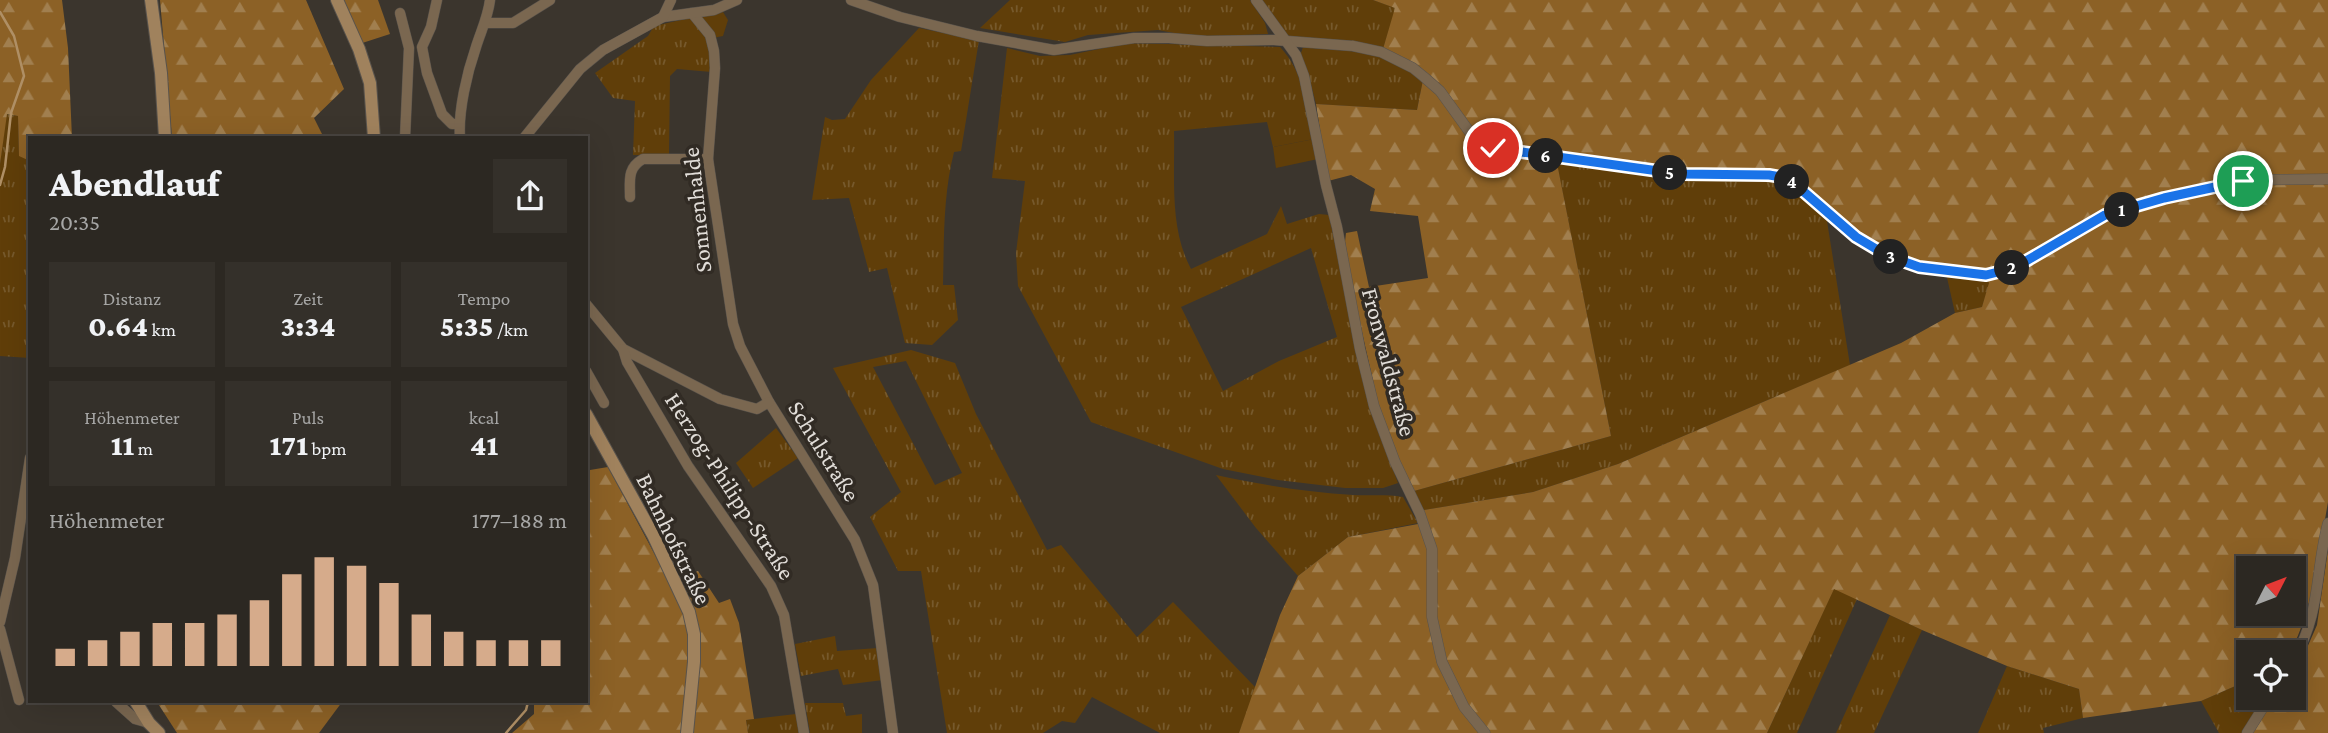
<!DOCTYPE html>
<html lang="de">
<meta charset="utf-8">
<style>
body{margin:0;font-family:"Crimson Pro",serif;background:#34302a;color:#f1f3f6;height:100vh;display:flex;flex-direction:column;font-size:26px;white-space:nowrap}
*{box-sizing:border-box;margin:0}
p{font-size:23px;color:#a6a6a5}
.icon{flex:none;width:38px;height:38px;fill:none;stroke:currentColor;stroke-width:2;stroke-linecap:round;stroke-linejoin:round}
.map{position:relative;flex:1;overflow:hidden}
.drawer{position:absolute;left:28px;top:136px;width:560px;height:567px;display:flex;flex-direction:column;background:#2c2822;border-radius:0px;box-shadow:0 7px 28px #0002,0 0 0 2px #484440}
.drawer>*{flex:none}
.needle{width:46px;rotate:48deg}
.fabs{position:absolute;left:2236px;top:556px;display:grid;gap:14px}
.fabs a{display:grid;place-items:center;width:70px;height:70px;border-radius:0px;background:#2c2822;box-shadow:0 7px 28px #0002,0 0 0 2px #484440;font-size:35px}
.pin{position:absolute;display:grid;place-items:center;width:60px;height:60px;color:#fff;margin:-30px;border:4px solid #fff;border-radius:50%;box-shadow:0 2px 7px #0007}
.km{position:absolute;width:35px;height:35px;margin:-18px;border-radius:50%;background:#222;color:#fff;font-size:19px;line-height:35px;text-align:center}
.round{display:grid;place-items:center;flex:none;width:74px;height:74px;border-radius:0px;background:#34302a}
.head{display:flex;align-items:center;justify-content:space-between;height:119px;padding:0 21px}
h1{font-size:38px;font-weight:800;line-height:52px}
.figures{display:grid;grid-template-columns:repeat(3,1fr);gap:10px;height:119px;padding:7px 21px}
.figures div{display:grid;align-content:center;border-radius:0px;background:#34302a;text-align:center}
.figures b{font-size:30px;font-weight:800}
.figures small{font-size:19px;font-weight:400}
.figures p{font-size:19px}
.chart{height:196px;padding:14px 21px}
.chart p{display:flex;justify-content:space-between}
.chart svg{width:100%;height:126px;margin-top:7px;stroke:#d6ab8b;stroke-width:6}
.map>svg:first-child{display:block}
.grass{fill:url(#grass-tufts);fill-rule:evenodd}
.forest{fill:url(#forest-firs);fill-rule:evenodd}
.park{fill:#603e09}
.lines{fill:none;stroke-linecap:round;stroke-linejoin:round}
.stream{stroke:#af8f65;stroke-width:2.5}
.street-casing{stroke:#59534c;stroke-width:11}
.secondary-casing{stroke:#59534c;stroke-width:14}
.street{stroke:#7a6750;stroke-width:10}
.secondary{stroke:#a0825d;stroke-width:12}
.route-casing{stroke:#fff;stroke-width:14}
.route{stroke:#1a73e8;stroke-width:9}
.labels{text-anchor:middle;stroke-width:7;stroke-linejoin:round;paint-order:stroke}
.street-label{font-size:24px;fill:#e1ddd8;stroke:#312b24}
</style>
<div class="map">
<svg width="2328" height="733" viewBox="0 0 2328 733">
<defs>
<pattern id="grass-tufts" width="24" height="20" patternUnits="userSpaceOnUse" patternTransform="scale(1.75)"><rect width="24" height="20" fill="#603e09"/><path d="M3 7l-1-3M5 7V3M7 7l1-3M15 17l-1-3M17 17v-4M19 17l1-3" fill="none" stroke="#76592c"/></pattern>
<pattern id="forest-firs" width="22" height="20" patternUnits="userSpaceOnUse" patternTransform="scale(1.75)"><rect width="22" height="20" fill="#8c6126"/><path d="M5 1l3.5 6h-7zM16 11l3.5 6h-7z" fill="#a17f4f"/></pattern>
</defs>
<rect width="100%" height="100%" fill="#3b352d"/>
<g class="grass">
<polygon points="1010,0 1250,0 1265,23 1268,34 1195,37 1158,30 1088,35 1065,42 980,28"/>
<polygon points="1261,0 1373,0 1396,8 1383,49 1295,39 1286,34"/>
<path d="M690 18C711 34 712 47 712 72L677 69 670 76 669 156 633 155 635 101 613 98 595 73 648 36 654 26Z"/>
<path d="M919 28 979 40 961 151 954 152C943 195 944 241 943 285H954L958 320 932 345 905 343 887 268 869 272 849 198 812 200 825 117 832 120 845 119 871 80Z"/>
<path d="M1128 43 1280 47C1303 71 1308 107 1314 139L1273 147 1267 122 1174 131C1175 177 1169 228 1191 269L1267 234 1281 206 1287 224 1319 214 1329 215 1370 408 1398 483 1383 488H1345L1278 480 1223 469 1091 422 1018 286 1016 253 1025 181 992 178 1007 48 1040 56 1070 55ZM1311 248 1337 337 1279 361 1223 391 1181 307Z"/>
<polygon points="1303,47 1383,54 1397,61 1423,80 1417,110 1316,104 1308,73 1300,56"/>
<polygon points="6,114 18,116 19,155 30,161 30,358 0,356 0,164"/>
<polygon points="1556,159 1784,180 1826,215 1850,365 1618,464 1533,492 1424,510 1414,491 1611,436"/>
<polygon points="1946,273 1987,277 1990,283 1982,307 1955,313"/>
<path d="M911 350 955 363 976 414 1047 550 1061 545 1137 637 1173 602 1256 688 1239 733H1160L1092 697 1075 723 1062 721 1043 733H947L921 571H898L870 517 901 492 833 368ZM906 361 962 473 935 485 873 367Z"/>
<polygon points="776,428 798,458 753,488 736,463"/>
<path d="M1216 475C1261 485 1308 492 1353 495 1370 496 1386 494 1403 497L1418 523 1348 537 1298 576 1256 528Z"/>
<polygon points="1834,588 1857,599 1797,733 1767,733"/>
<polygon points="1890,615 1922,630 1874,733 1836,733"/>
<polygon points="835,636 837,651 878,648 883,680 843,685 838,669 801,676 795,644"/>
<polygon points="2007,666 2079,689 2083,718 2043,728 2044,733 1978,733"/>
<polygon points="2249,680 2249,698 2265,698 2243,733 2219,733 2201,701"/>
<polygon points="805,703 843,703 846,716 862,714 862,733 810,733"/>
<polygon points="796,714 800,733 748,733 746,720"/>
</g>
<g class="forest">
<polygon points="0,0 62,0 68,48 72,138 30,138 30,161 19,156 18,116 7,114 0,164"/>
<polygon points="160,0 306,0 344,89 314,118 324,138 172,138"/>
<polygon points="332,0 378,0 390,34 353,46"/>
<path d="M1373 0H2328V502C2319 552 2314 607 2290 653H2249V680L2201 701 2083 718 2079 689 2007 666 1922 630 1834 589 1767 733H1239L1280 615 1298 576 1348 537 1418 524 1424 510 1533 492 1618 464 1901 343 1955 313 1982 307 1989 283 1984 271 1920 264 1888 251 1856 232 1800 179 1770 169H1679L1555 153 1611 436 1414 491 1407 482 1378 403 1355 301 1345 242 1346 233 1357 231 1369 287 1428 278 1418 216 1370 211 1375 189 1351 175 1328 181 1316 104 1417 110 1423 80 1383 49 1395 8ZM2249 569H2294V614H2249Z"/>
<polygon points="586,461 590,470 608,467 670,583 698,571 719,603 730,599 739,623 754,719 746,720 748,733 512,733 534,714 534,702 586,702"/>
<polygon points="2328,550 2328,733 2251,733 2273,698 2294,698 2294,670 2300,664 2317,625"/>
<polygon points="157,702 342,702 319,733 177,733"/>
</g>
<g class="park">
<polygon points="723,12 728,20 723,36 713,38 701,22 702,16"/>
<polygon points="1314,139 1318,159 1276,168 1273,147"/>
</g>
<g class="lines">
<g class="stream">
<polyline points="0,12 14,36 24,76 11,113 5,167 0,185"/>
<polyline points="506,733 526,710 528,702"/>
</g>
<g class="street-casing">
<g id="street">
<polyline points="437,0 431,27 422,47 427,73 442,114 452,124 459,124"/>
<polyline points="851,0 900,17 977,36 1054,50 1134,38 1169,38 1207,41 1274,40 1353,46 1381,52 1413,68 1424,77 1440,91 1471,134 1493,148 1680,174 1769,175 1788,178 1856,237 1888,256 1919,267 1986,275 2014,268 2105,215 2163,198 2246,180 2328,179"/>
<polyline points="1256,0 1296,55 1304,76 1326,185 1337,227 1360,349 1374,406 1395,462 1420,514 1432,549 1432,617 1442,662 1464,707 1485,733"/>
<polyline points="400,13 409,48 405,138"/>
<polyline points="692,13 710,35 714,51 715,68 708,159 733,324 740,346 769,402 855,540 873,585 893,733"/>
<polyline points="663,17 714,10 737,0"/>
<polyline points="485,23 513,23 550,0"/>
<path d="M460 138C458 111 467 73 476 47 481 31 488 17 490 0"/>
<polyline points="524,138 580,69 603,50 663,17 671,0"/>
<path d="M630 197C630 180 627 168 643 159H708"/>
<polyline points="586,304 623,349 720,399 757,409 769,402"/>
<polyline points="623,349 627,362 688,466 771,586 784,615 804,733"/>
<polyline points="586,371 604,403"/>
<polyline points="0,622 15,558 30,458"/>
<polyline points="0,629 19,700"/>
<path d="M2294 658C2321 615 2315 570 2328 523"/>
<polyline points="116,702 135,719 149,723"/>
<polyline points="2247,733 2269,698"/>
</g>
</g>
<g class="secondary-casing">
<g id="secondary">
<polyline points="151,0 161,73 165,138"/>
<polyline points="337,0 359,49 370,83 374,138"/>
<polyline points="586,414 653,535 689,612 694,634 694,662 687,733"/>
<polyline points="136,702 149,723 159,733"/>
</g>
</g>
<use href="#street" class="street"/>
<use href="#secondary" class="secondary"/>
</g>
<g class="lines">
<g class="route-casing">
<polyline id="route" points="1493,148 1680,174 1769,175 1788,178 1856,237 1888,256 1919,267 1986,275 2014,268 2105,215 2164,198 2243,181"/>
</g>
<use href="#route" class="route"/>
</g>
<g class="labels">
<g class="street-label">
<text transform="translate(697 210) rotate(-96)" y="8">Sonnenhalde</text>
<text transform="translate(1389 362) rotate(75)" y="8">Fronwaldstraße</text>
<text transform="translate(824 451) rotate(58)" y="8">Schulstraße</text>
<text transform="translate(730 486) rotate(57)" y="8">Herzog-Philipp-Straße</text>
<text transform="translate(674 539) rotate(64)" y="8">Bahnhofstraße</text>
</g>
</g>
</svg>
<div class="fabs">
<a><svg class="needle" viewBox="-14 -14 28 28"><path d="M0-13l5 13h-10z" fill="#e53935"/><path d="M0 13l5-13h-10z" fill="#a6a6a5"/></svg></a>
<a><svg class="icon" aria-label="locate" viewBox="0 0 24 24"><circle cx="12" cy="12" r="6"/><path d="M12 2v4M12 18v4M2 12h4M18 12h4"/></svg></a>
</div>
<div class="pin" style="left:2243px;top:181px;background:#1e9e55"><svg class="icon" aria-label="arrive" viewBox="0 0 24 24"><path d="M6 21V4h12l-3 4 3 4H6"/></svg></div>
<div class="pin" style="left:1493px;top:148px;background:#d93025"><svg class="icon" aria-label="check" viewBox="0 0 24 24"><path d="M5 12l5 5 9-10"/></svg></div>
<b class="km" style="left:2122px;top:210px">1</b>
<b class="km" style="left:2012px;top:268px">2</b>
<b class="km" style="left:1891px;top:257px">3</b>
<b class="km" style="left:1792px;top:182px">4</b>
<b class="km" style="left:1670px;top:173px">5</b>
<b class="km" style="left:1546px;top:156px">6</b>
<section class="drawer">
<div class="head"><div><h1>Abendlauf</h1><p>20:35</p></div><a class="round"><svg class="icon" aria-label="share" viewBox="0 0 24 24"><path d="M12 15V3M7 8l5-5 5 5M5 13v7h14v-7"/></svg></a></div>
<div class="figures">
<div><p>Distanz</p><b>0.64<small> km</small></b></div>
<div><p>Zeit</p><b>3:34</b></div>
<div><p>Tempo</p><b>5:35<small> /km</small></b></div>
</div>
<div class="figures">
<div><p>Höhenmeter</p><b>11<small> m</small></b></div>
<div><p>Puls</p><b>171<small> bpm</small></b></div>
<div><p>kcal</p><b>41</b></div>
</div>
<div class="chart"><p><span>Höhenmeter</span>177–188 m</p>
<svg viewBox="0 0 160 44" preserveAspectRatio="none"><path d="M5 44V38M15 44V35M25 44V32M35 44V29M45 44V29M55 44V26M65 44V21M75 44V12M85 44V6M95 44V9M105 44V15M115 44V26M125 44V32M135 44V35M145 44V35M155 44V35"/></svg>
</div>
</section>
</div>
